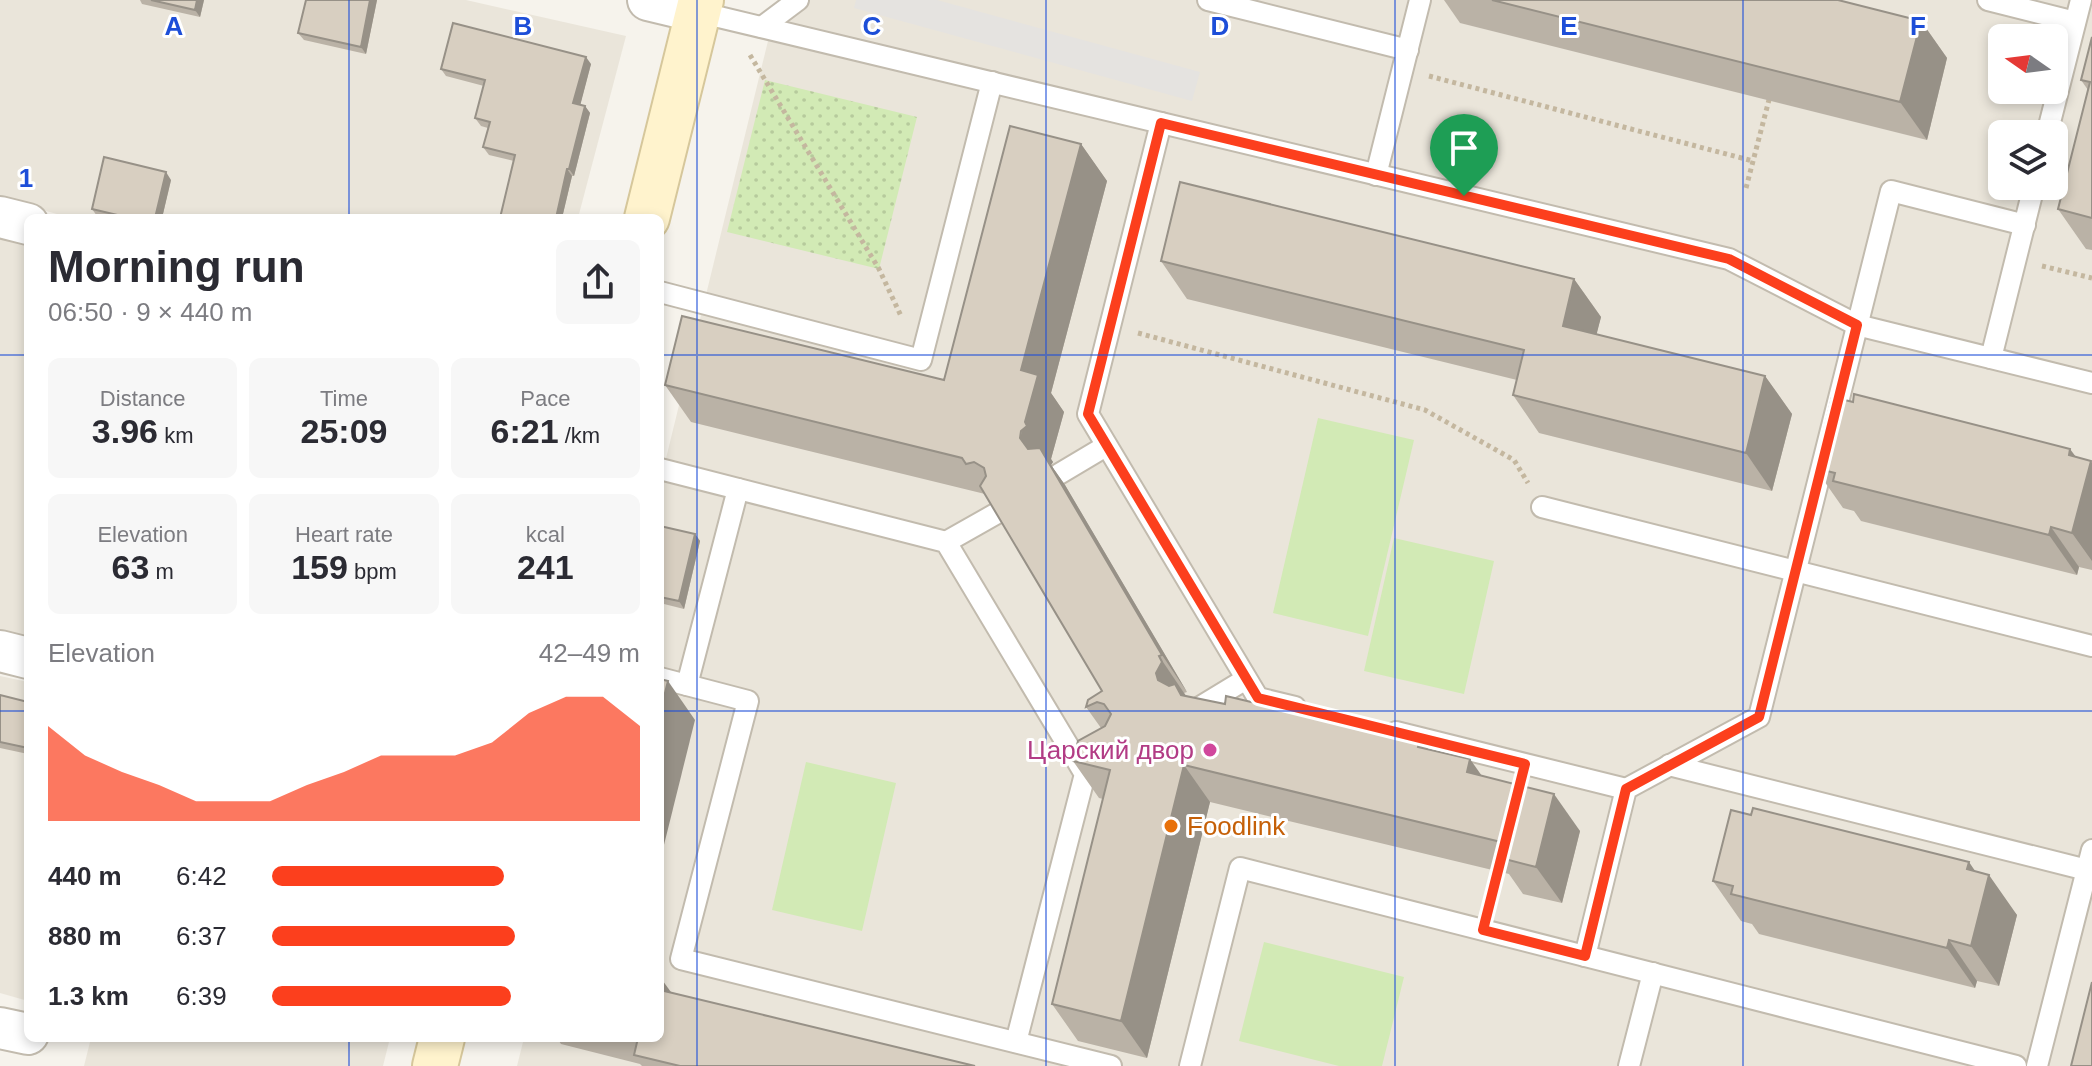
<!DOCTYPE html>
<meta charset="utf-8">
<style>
body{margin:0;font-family:Arial,sans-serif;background:#f7f7f7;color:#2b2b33;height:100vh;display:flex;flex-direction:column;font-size:30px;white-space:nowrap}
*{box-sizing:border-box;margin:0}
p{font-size:26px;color:#7c7c81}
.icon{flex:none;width:44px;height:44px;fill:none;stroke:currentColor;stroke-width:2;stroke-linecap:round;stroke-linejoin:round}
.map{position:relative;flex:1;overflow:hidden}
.details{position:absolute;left:24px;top:214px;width:640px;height:828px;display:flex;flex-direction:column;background:#fff;border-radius:12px;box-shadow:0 4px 12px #0003}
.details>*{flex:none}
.needle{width:52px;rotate:284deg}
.buttons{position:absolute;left:1988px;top:24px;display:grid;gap:16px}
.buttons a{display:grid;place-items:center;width:80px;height:80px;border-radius:12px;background:#fff;box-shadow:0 4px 12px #0003;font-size:40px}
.pin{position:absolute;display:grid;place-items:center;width:68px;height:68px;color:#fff;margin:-82px -34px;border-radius:50% 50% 50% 0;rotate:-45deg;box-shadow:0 0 8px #0007}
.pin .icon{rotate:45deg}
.round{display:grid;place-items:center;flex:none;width:84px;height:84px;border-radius:12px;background:#f7f7f7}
.summary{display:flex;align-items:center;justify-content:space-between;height:136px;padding:0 24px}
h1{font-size:44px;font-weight:600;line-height:60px}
.metrics{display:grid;grid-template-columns:repeat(3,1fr);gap:12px;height:136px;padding:8px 24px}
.metrics div{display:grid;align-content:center;border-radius:12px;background:#f7f7f7;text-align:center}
.metrics b{font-size:34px;font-weight:600}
.metrics small{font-size:22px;font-weight:400}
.metrics p{font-size:22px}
.chart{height:224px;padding:16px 24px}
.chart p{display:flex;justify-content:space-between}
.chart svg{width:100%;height:144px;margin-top:8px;fill:#fc3f1d;opacity:.7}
ul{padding:0 24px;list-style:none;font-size:26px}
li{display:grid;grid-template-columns:128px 96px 1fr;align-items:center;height:60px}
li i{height:20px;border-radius:10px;background:#fc3f1d}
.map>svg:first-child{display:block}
.residential{fill:#eae5da;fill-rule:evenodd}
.park{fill:url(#park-dots)}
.pitch{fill:#d2eab5}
.parking{fill:#e5e3e0}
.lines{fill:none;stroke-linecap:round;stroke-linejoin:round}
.lane-casing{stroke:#c2bbae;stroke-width:24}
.street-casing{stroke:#c2bbae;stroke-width:44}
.secondary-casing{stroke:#d6c79b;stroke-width:48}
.path{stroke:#c4b79f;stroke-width:5;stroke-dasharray:4 4;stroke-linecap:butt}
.lane{stroke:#fff;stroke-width:20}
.street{stroke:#fff;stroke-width:40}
.secondary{stroke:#fff3cd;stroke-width:44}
.wall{fill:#bab2a6}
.shaded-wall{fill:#979187}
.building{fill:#d8cfc1;stroke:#979187;stroke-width:2}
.route-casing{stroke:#fff;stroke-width:16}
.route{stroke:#fc3f1d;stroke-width:10}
.grid{fill:none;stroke:#1d4ed8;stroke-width:2;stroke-opacity:0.55}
.hotel-dot{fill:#d1479c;stroke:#fff;stroke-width:3}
.food-dot{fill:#e8710a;stroke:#fff;stroke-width:3}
.labels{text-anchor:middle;stroke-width:6;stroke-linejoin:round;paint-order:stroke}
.hotel-label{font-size:26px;fill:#b23c85;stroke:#fff;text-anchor:end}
.food-label{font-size:26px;fill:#c56008;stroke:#fff;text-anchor:start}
.grid-label{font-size:26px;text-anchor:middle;font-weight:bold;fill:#1d4ed8;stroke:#fff;stroke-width:6;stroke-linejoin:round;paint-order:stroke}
</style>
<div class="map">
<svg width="2092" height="1066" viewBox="0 0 2092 1066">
<defs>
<pattern id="park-dots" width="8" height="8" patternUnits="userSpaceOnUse" patternTransform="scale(2)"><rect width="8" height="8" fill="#d2eab5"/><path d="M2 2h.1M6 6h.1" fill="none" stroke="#b6ca9c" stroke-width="1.8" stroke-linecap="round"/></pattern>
</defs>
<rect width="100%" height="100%" fill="#f6f3ec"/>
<g class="residential">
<polygon points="0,0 466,0 626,36 578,218 71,218 0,198"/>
<path d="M778 0H2092V1066H517L524 1038H660V483ZM2002 38H2054V90H2002ZM2002 134H2054V186H2002Z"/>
<polygon points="0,229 28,236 28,643 0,636"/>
<polygon points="0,676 28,682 28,1001 0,993"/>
<polygon points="91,1038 390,1038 383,1066 84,1066"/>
</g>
<polygon class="park" points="765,80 917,117 879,269 727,232"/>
<g class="pitch">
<polygon points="1318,418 1414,440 1368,636 1273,613"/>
<polygon points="1394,538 1494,561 1464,694 1364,671"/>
<polygon points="806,762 896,783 862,931 772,910"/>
<polygon points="1264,942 1404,977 1382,1066 1339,1066 1239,1041"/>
</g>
<polygon class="parking" points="856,0 937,0 1200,72 1192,101 854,8"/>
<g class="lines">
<g class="lane-casing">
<g id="lane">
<polyline points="1208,0 1408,50"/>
<polyline points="1988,0 2075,22"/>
<polyline points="698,12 1729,259 1857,325 2092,383"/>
<polyline points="762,27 798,0"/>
<polyline points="1161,123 1088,414 1258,698 1295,707"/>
<polyline points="2047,134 2081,0"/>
<polyline points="1376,175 1420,0"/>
<polyline points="660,292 921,360 992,82"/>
<polyline points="1991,358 2034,186"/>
<polyline points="660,469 946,542 1085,774 1016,1042"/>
<polyline points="1059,474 1106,446"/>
<polyline points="1542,507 2092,646"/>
<polyline points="946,542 999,512"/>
<polyline points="660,678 748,701 681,959 1111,1066"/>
<polyline points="687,685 738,489"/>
<polyline points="1195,710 1246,679"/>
<polyline points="1396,732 1626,789"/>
<polyline points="1669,765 2087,870"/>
<polyline points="1585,956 1626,789 1759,717 1891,191 2025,225"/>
<polyline points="1190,1066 1240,868 2016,1066"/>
<polyline points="1629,1066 1653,973"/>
<polyline points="2037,1066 2092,850"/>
</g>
</g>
<g class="street-casing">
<g id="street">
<polyline points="648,0 698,12"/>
<polyline points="0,217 28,224"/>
<polyline points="0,651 28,658"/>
<polyline points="0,1028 28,1034"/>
</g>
</g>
<g class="secondary-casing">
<g id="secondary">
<polyline points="647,218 701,0"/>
<polyline points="435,1066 442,1038"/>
</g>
</g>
<g class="path">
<polyline points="750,55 879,269 901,316"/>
<polyline points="1429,76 1753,161"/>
<polyline points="1746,188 1770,96"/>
<polyline points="2042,266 2092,278"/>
<polyline points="1138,333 1425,410 1514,460 1528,483"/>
<polyline points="1490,902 1499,869"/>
</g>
<use href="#lane" class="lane"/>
<use href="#street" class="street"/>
<use href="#secondary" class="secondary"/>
</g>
<g class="wall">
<polygon points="140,0 204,0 200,17 142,4"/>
<polygon points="377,0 366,54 304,40 298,33"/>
<polygon points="1444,0 1838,0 1921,21 1947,58 1927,140 1460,23"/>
<polygon points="2092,37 2092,250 2086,249 2058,209 2088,90 2081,80"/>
<polygon points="591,64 580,105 585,106 590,113 574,176 572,176 562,218 500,218 514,161 489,155 483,147 488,128 481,126 475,118 484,86 446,76 441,69"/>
<polygon points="1081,144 1107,181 1051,393 1064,412 1051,459 1053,462 1051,465 1065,485 1187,692 1184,693 1186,696 1225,704 1268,706 1420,737 1428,749 1482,776 1580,831 1562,903 1523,894 1509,874 1210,802 1147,1058 1078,1041 1052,1004 1103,799 1099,798 1073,761 1101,728 1086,707 1102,691 985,494 691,422 665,385 944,380"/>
<polygon points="171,180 162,218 105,218 97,216 92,209"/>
<polygon points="1161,261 1574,279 1601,317 1596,335 1765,376 1792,414 1772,491 1539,433 1513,395 1517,380 1187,299"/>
<polygon points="2076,458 2092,463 2092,570 2079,567 2077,575 1861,521 1854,511 1843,508 1815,468"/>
<polygon points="660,526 695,534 700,541 684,609 660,603"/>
<polygon points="0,695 28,702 28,754 0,748"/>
<polygon points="1975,871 2017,915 1999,986 1977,981 1975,988 1759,934 1752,924 1741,921 1713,881"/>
<polygon points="671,993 975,1066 642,1066 640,1064 561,1044 557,1038 660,1038"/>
</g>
<g class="shaded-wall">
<polygon points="197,0 204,0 200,17 195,10"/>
<polygon points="370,0 377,0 366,54 361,47"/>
<polygon points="1921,21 1947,58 1927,140 1900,102"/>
<polygon points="586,57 591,64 579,110 573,103"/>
<polygon points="585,106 590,113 574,176 569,169"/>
<polygon points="1081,144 1107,181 1051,393 1064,412 1051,459 1053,462 1051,465 1065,485 1187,692 1162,655 1046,475 1020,438 1025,422 1021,370"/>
<polygon points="567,169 572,176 562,218 556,218"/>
<polygon points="166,172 171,180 162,218 155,218"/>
<polygon points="1574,279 1601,317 1589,364 1563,326"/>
<polygon points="1765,376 1792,414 1772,491 1746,453"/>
<polygon points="2070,449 2088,473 2091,461 2092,463 2092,561 2072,533 2069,455"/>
<polygon points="2051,527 2079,567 2077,575 2049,535"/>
<polygon points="695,534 700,541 684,609 679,601"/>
<polygon points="1159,656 1184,693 1188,699 1158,680 1156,673"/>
<polygon points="668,681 695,720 660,861 660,713"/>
<polygon points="1420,737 1446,774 1418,747"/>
<polygon points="1470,759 1496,796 1467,772"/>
<polygon points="1184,765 1210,802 1147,1058 1121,1021"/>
<polygon points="1554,794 1580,831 1562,903 1536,867"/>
<polygon points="1969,862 1986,887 1989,875 2017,915 1999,986 1971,946 1967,869"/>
<polygon points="1949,940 1977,981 1975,988 1947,948"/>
<polygon points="660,977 684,1010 660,999"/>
</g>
<g class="building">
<polygon points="151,0 197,0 195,10"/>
<polygon points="306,0 370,0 361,47 298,33"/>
<polygon points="1492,0 1838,0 1921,21 1900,102"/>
<polygon points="453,23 586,57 573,103 585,106 569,169 567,169 556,218 500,218 515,155 483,147 490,122 475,118 485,80 441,69"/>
<polygon points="2092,37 2092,218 2058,209 2090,82 2081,80"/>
<polygon points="1010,126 1081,144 1021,370 1038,375 1025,422 1027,426 1021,431 1020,438 1028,449 1040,448 1162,655 1159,656 1162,662 1156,673 1158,680 1169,686 1175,684 1181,695 1225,704 1226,696 1268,706 1269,699 1420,737 1418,747 1470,759 1467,772 1554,794 1536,867 1497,857 1501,842 1184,765 1121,1021 1052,1004 1110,770 1073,761 1078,741 1105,726 1111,714 1104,704 1097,702 1086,707 1088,700 1102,691 980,486 986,476 984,468 974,462 966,464 962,458 665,385 682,316 944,380"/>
<polygon points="104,157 166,172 155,218 130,218 92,209"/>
<polygon points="1180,182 1574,279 1563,326 1765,376 1746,453 1513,395 1524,350 1161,261"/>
<polygon points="1854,394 2070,449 2069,455 2091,461 2072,533 2051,527 2049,535 1833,481 1835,473 1815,468 1832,397 1853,402"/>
<polygon points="660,526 695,534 679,601 660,597"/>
<polygon points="660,679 668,681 660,713"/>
<polygon points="0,695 28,702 28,748 0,742"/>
<polygon points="1753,808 1969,862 1967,869 1989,875 1971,946 1949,940 1947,948 1731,894 1733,886 1713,881 1731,810 1751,815"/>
<polygon points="2092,982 2092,1066 2071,1066"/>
<polygon points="660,990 975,1066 680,1066 634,1055 638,1038 660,1038"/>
</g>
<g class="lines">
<g class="route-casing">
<polygon id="route" points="1161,123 1729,259 1857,325 1759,717 1626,789 1585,956 1483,930 1525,764 1258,698 1088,414"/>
</g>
<use href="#route" class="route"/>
</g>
<path class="grid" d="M349 0V218M697 0V1066M1046 0V1066M1395 0V1066M1743 0V1066M0 355H28M660 355H2092M0 711H28M660 711H2092M349 1038V1066"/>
<circle class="hotel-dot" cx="1210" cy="750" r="8"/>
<circle class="food-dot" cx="1171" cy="826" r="8"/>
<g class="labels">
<g class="hotel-label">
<text x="1194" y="759">Царский двор</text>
</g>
<g class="food-label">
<text x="1187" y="835">Foodlink</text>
</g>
</g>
<g class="grid-label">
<text x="174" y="35">A</text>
<text x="523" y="35">B</text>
<text x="872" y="35">C</text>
<text x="1220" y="35">D</text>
<text x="1569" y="35">E</text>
<text x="1918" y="35">F</text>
<text x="26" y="187">1</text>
</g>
</svg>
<div class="buttons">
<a><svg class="needle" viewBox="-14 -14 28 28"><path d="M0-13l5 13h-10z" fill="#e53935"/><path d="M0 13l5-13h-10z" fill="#7c7c81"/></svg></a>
<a><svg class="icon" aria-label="layers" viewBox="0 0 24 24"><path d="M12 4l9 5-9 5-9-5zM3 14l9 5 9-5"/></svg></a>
</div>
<div class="pin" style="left:1464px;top:196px;background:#1e9e55"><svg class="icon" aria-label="arrive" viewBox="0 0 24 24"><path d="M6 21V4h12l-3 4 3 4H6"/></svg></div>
<section class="details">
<div class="summary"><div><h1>Morning run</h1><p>06:50 · 9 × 440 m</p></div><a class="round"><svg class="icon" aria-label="share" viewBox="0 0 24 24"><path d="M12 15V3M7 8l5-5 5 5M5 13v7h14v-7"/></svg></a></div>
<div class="metrics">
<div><p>Distance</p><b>3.96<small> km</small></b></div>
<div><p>Time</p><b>25:09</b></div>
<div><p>Pace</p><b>6:21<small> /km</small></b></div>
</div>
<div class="metrics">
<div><p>Elevation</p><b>63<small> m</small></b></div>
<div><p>Heart rate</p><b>159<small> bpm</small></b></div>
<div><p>kcal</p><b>241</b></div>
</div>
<div class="chart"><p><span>Elevation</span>42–49 m</p>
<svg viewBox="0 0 160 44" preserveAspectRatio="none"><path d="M0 44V15L10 24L20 29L30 33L40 38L50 38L60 38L70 33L80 29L90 24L100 24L110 24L120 20L130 11L140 6L150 6L160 15V44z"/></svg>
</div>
<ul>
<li><b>440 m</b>6:42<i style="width:63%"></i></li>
<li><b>880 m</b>6:37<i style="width:66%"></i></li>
<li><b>1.3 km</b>6:39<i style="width:65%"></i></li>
</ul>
</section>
</div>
